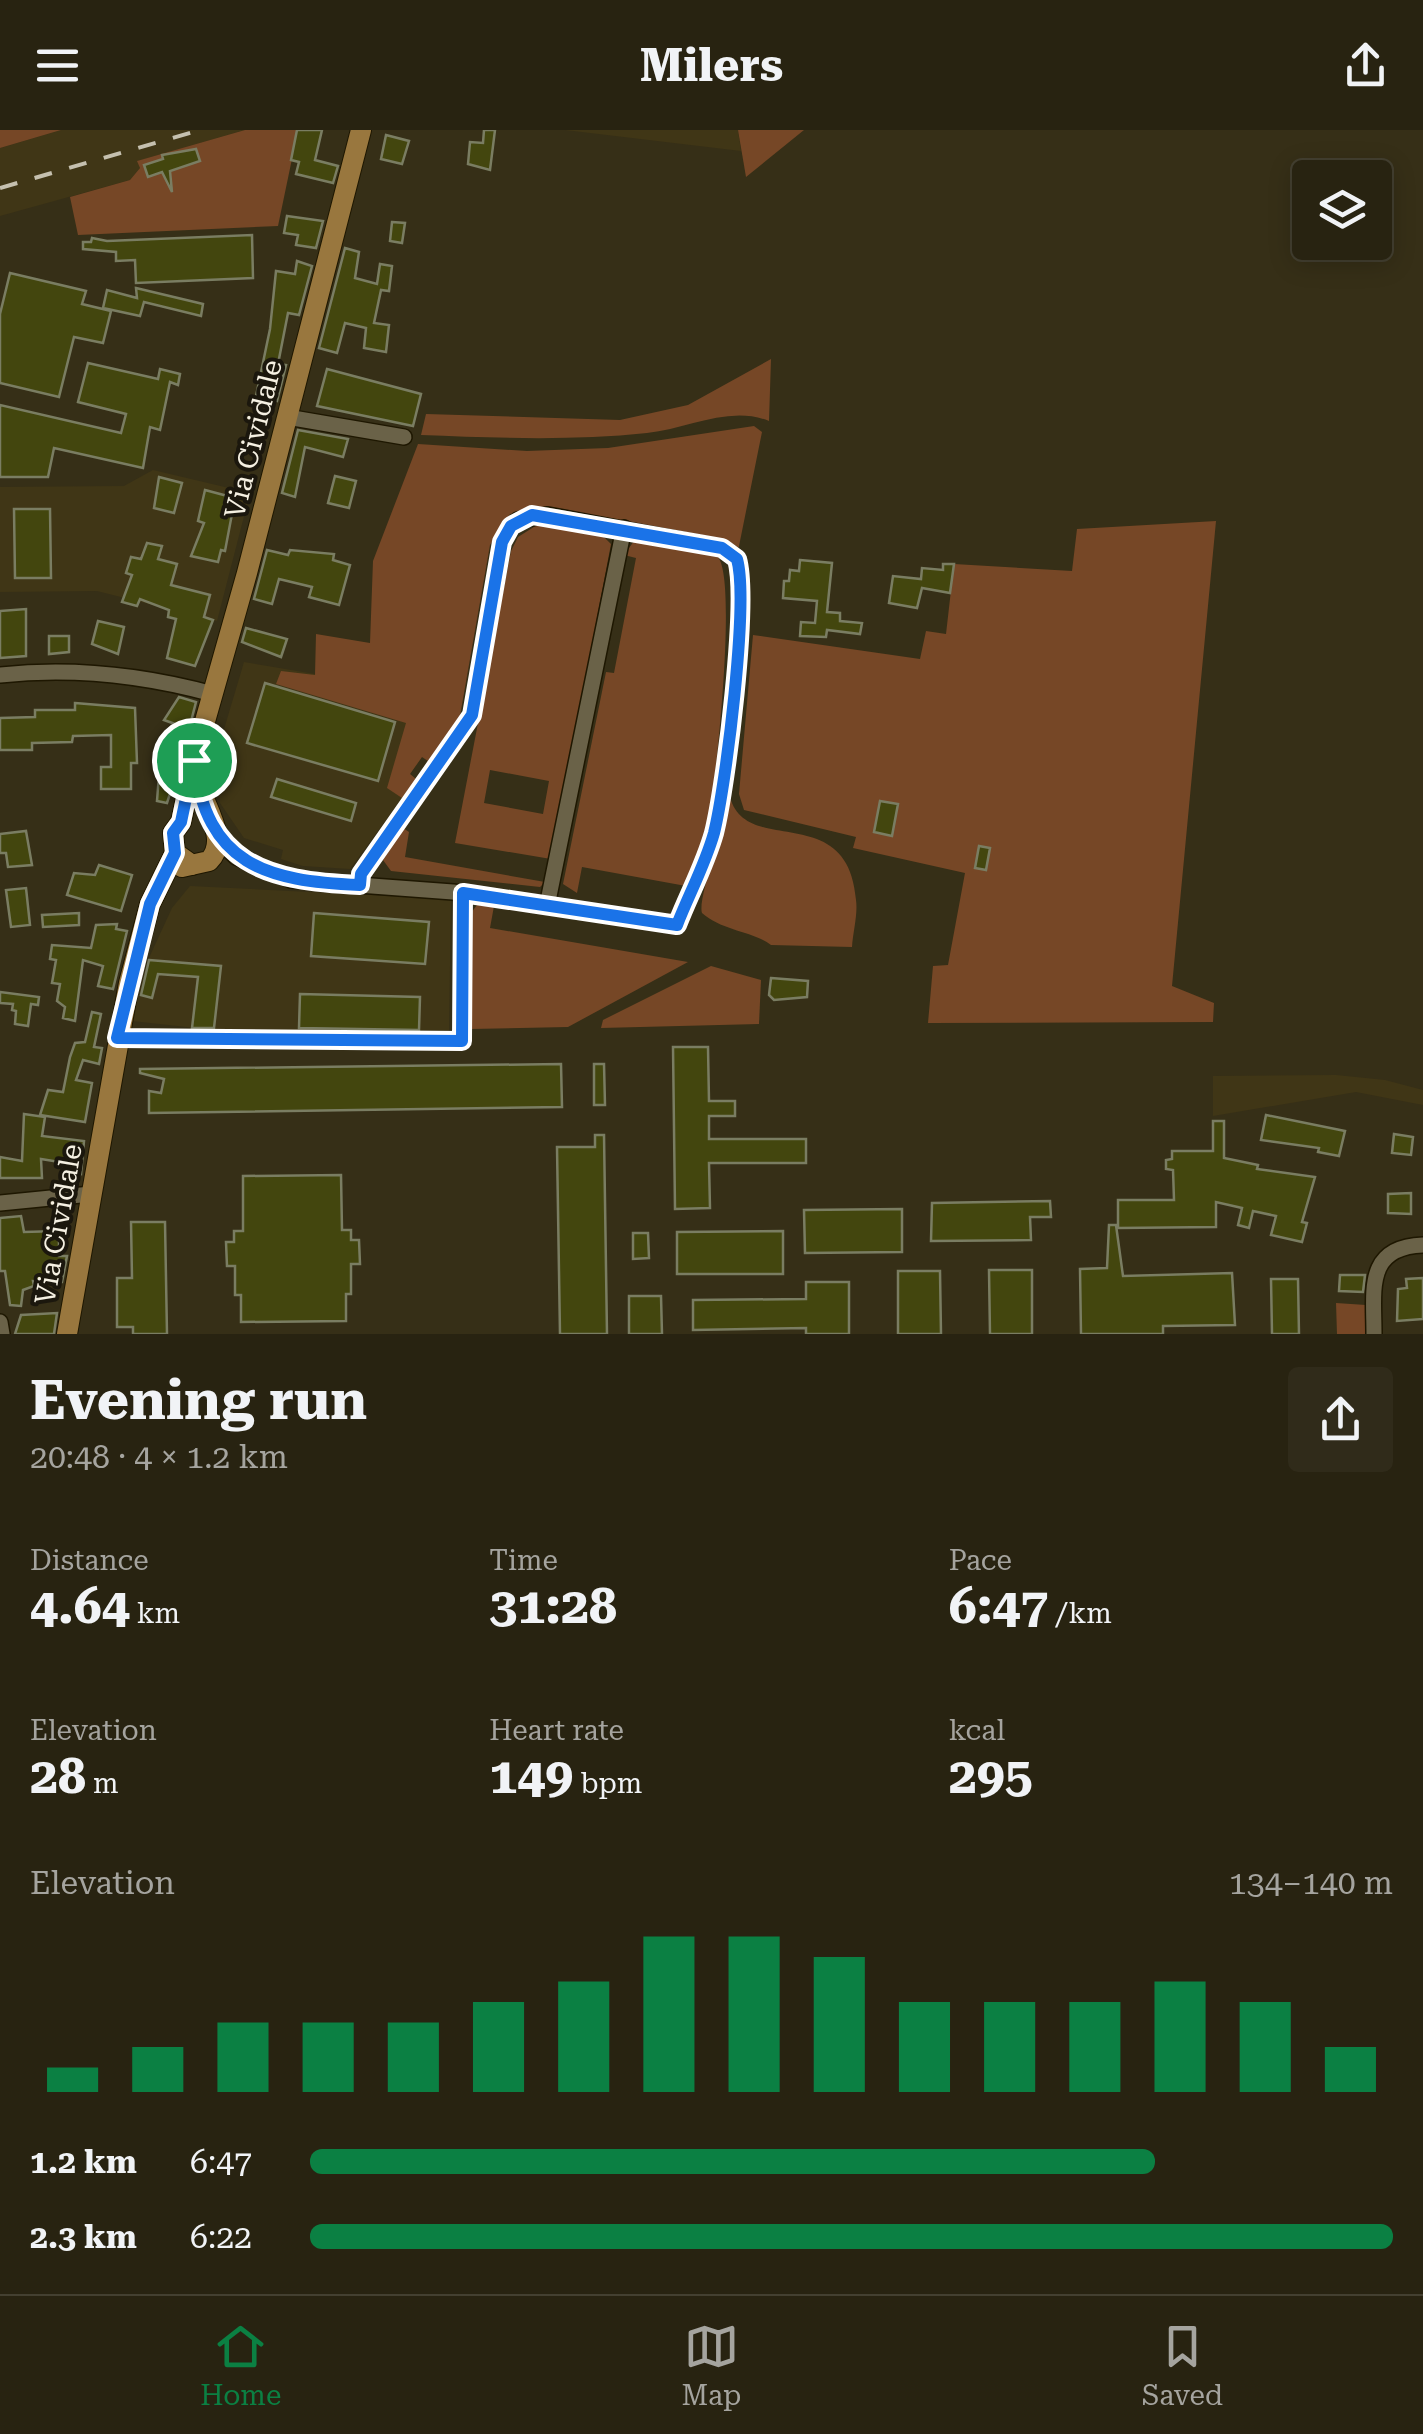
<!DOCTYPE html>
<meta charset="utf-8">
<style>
body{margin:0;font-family:"Roboto Serif",serif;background:#302b1a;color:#f1f3f6;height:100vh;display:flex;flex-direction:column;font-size:38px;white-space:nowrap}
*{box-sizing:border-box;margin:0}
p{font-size:32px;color:#a5a49f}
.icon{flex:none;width:55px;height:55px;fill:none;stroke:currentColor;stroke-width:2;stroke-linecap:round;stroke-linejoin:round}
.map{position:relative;height:1204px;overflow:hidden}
.sheet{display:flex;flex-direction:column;background:#282311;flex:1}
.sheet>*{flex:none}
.tools{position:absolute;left:1292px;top:30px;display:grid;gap:20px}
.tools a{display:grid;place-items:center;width:100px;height:100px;border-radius:10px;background:#282311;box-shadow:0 5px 25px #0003,0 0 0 2px #444031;font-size:50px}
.pin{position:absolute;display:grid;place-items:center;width:85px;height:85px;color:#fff;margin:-42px;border:5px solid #fff;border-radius:50%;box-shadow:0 2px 10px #0007}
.round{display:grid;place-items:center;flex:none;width:105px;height:105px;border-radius:10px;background:#302b1a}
.overview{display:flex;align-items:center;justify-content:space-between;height:170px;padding:0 30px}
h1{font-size:55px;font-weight:700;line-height:75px}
.figures{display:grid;grid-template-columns:repeat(3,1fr);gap:15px;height:170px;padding:10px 30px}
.figures div{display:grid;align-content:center}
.figures b{font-size:50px;font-weight:700}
.figures small{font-size:28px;font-weight:400}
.figures p{font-size:28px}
.chart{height:280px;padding:20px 30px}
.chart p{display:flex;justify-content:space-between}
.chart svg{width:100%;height:180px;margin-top:10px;stroke:#0b8043;stroke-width:6}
ul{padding:0 30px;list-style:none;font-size:32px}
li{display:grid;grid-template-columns:160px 120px 1fr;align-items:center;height:75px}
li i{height:25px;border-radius:12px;background:#0b8043}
header{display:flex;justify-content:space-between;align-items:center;height:130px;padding:0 30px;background:#282311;font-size:45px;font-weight:700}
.tab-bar{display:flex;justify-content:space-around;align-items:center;height:140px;border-top:2px solid #444031;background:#282311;font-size:28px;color:#a5a49f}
.tab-bar a{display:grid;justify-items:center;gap:5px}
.tab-bar .active{color:#0b8043}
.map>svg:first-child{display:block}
.built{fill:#403616}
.green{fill:#764726;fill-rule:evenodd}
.building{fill:#43460e;stroke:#7a7d62;stroke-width:2.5}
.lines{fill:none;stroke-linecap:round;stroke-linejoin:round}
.minor-casing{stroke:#1e1701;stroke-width:18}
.major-casing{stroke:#1e1701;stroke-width:22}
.minor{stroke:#6a6248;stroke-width:15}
.major{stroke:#99773e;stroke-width:20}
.rail{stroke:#c5c0af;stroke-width:4;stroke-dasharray:18 18;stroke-linecap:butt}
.route-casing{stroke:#fff;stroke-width:20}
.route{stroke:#1a73e8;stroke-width:12}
.labels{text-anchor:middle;stroke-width:8;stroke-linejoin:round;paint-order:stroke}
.street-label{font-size:28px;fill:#f5f0e2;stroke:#1b170d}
</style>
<header><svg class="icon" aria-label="menu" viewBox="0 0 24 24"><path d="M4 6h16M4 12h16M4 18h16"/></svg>Milers<svg class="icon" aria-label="share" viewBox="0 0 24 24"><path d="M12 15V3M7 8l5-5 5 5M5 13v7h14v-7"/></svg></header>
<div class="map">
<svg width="1423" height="1204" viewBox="0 0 1423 1204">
<rect width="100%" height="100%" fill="#362f17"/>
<g class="built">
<polygon points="61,0 245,0 138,31 140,38 130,50 0,86 0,18"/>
<polygon points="565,0 738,0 741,21"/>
<polygon points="153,340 250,363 217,491 97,461 0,462 0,357 124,356"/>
<polygon points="244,532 315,544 460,586 428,631 422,627 410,644 416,649 350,739 303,736 281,729 283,720 244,708 220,673 218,654 209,650"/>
<polygon points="190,756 451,769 449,901 214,900 132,891 148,830 172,778"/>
<polygon points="1336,945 1385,950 1423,960 1423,975 1356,962 1213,986 1213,946"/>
</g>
<g class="green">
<polygon points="0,0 61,0 0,18"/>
<polygon points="245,0 298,0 278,96 78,105 70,67 130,50 140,38 137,31"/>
<polygon points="738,0 804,0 746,47"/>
<path d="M771 229 769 291C729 275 688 299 647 303 572 311 496 308 421 305L426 284 620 290 688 275Z"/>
<polygon points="754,296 762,302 738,421 719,408 549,377 510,384 490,415 460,586 428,631 422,627 410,644 416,649 402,668 387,658 406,593 276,554 281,541 315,545 316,504 370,513 373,431 418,314 527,321 608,318"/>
<polygon points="1216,391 1172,856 1214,873 1213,892 928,893 933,836 948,835 965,743 853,718 856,707 744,680 739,664 753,505 920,529 926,501 946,504 954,434 1072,441 1077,399"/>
<path d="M537 395 602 405 611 414 551 729 455 713 511 421 518 407ZM490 640 549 651 543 684 484 673Z"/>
<path d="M634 411 717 426C738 444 716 647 710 683 705 708 695 732 686 756L582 737 577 763 563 754 606 542 614 543 636 428 624 425Z"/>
<path d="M730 667C746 728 848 669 856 770 858 784 853 802 852 817L771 815C753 801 722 801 702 783 697 770 726 691 730 667Z"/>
<polygon points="403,698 409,702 405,727 545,752 540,757 391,741 383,730"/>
<polygon points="477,775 494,776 490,798 688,832 568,897 470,899 471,783"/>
<polygon points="711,836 761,850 759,894 601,898 603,890"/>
<polygon points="1336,1173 1366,1175 1365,1204 1337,1204"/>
</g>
<g class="building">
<polygon points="297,0 322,0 315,30 338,36 333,53 296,44 299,32 291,30"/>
<polygon points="484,0 495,0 490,40 468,34 470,12 483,13"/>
<polygon points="386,5 409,11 402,34 381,29"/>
<polygon points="196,19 200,31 170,41 172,62 162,42 148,47 144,35 163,29 162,25"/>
<polygon points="287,86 323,91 316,118 296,115 298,105 284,103"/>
<polygon points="392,92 405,93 402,113 390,111"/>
<polygon points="252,105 253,148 136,153 135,130 116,131 116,122 83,119 83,112 91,112 92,108 107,111"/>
<polygon points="345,118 359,122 355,148 377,154 380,134 392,136 389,161 381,160 374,193 389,195 386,222 364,218 366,198 345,193 337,223 319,218"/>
<polygon points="297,131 312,136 299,185 288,183 278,234 286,235 277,271 256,266 270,199 276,141 295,144"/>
<polygon points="10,143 86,161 82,174 111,181 103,213 74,207 59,267 0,253 0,184"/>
<polygon points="136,158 203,174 201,186 144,172 140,186 103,178 107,160 137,168"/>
<polygon points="88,233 158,249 160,239 180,244 178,255 170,252 160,300 150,297 143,338 54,318 48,347 0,347 0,275 121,303 126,284 78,272"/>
<polygon points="327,239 421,264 413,296 317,276"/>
<polygon points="298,300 348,309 343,327 305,317 295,367 282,363"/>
<polygon points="335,346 356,351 349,378 328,373"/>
<polygon points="159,347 182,353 174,383 154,378"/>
<polygon points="205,360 235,368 225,421 221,420 218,432 191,426 204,393 198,391"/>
<polygon points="14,379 50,379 51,448 15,448"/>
<polygon points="147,413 162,416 158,429 177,434 171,455 210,465 204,487 213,490 195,536 167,528 176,489 168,487 169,480 140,469 137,476 122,472 132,445 126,443 131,427 141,429"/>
<polygon points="267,420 288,425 290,420 334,424 333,430 350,435 339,475 309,467 312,457 279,449 272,474 254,469"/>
<polygon points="800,430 832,433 827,482 840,483 840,491 862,493 860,504 827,500 826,507 800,506 801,492 815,493 817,471 783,468 784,451 789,451 790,440 799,441"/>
<polygon points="943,434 954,434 950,463 922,458 917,478 889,473 893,446 921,449 922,438 943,440"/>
<polygon points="26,479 26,526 0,528 0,481"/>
<polygon points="98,491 124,497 118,524 92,514"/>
<polygon points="246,498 287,509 281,527 242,512"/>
<polygon points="49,506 69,506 69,522 49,524"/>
<polygon points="265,553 395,592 378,651 247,613"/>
<polygon points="179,567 196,572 189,599 164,590"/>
<polygon points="75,573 135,578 137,633 131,633 131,659 101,659 101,637 111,637 111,605 73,606 72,612 32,613 32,620 0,620 0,588 35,587 35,580 75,580"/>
<polygon points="159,645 175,648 167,673 157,671"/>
<polygon points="277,649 356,673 351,691 271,667"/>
<polygon points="880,671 898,674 892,706 874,702"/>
<polygon points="26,701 32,735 8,737 6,723 0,723 0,704"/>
<polygon points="979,716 990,718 986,740 975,738"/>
<polygon points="99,735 132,745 121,781 67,765 74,743 95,745"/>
<polygon points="26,758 30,795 11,797 6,760"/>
<polygon points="79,783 79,795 43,797 42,785"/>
<polygon points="314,783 429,792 425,834 311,826"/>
<polygon points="117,794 116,799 127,801 113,859 98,856 103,836 83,830 75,891 63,888 65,877 57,871 60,854 52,853 56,830 50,829 52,815 91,818 96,795"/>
<polygon points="149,830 221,836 214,898 192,898 198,847 158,844 152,868 141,865"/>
<polygon points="771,848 808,851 807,867 774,870 769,865"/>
<polygon points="0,862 39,867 38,875 31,874 28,896 15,894 16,881 12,880 13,874 0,873"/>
<polygon points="300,864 420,867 419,900 299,898"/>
<polygon points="92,882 101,884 94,917 102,918 99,934 83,930 76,950 92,953 85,992 40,985 48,960 63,962 70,927 75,913 85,912"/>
<polygon points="673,917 708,917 709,971 735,971 735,986 709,986 709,1009 806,1009 806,1033 709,1033 710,1078 675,1079"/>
<polygon points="561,934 562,977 149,983 149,961 161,963 164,949 140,943 140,939"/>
<polygon points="594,934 604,934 605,975 594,975"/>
<polygon points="24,984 45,987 42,1006 84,1011 81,1044 65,1042 66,1033 41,1029 42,1048 0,1048 0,1027 22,1031"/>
<polygon points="1266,985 1345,1001 1339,1026 1318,1022 1319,1018 1261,1010"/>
<polygon points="1213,991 1224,991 1224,1028 1258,1035 1257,1039 1315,1047 1302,1092 1307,1093 1302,1112 1271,1105 1276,1086 1253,1081 1249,1098 1238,1095 1242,1078 1216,1072 1216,1097 1118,1098 1118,1070 1174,1070 1173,1040 1166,1039 1166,1030 1172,1029 1172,1021 1213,1021"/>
<polygon points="1394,1004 1413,1007 1411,1025 1392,1023"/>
<polygon points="595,1005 604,1005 607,1204 560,1204 557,1017 595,1017"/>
<polygon points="341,1045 342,1100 351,1100 351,1110 359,1110 360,1134 351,1134 351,1164 346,1164 346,1191 241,1192 241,1165 235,1165 235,1136 227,1136 226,1112 234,1112 234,1101 243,1101 243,1046"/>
<polygon points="1411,1063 1411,1084 1388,1083 1388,1064"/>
<polygon points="1050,1071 1051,1087 1030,1087 1031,1110 931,1111 932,1073"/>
<polygon points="902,1079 902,1122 805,1123 804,1080"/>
<polygon points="21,1086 24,1102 59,1101 59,1126 67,1126 62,1152 33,1151 34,1156 23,1160 21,1176 10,1175 5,1141 0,1141 0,1088"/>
<polygon points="131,1092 165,1092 167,1204 133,1204 133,1197 117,1197 117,1148 132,1148"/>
<polygon points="1109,1095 1116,1095 1123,1146 1232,1143 1235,1195 1163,1196 1163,1204 1081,1204 1080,1139 1107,1138"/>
<polygon points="783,1101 783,1144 677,1144 677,1102"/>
<polygon points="633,1103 648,1103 649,1128 633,1129"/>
<polygon points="989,1140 1032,1140 1032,1204 990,1204"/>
<polygon points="898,1141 940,1141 941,1204 898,1204"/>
<polygon points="1340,1145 1365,1145 1363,1162 1339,1161"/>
<polygon points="1423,1148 1423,1189 1397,1191 1398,1159 1407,1158 1406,1149"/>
<polygon points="1271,1149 1298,1149 1299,1204 1272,1204"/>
<polygon points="806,1152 849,1152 849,1204 806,1204 806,1198 693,1200 693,1170 806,1169"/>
<polygon points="629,1166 661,1166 662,1204 629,1204"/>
<polygon points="57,1183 54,1204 15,1204 21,1185"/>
</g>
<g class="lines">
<g class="minor-casing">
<g id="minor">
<polyline points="287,287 404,307"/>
<path d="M0 545C73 537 143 545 213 564"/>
<path d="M219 710 236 727 291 750 453 762 677 795C689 764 706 735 714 702 725 657 752 462 735 426L722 418 548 385 518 390 502 411 472 585 361 744 360 755"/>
<polyline points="547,776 624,398"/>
<polyline points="117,909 462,911 463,763"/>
<polyline points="0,1073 91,1064"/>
<polyline points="0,1192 2,1204"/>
<path d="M1374 1204C1374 1160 1365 1117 1423 1115"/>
</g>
</g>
<g class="major-casing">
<g id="major">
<polyline points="192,735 175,723 173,703 181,692 194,630 247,443 361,0"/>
<path d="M182 737 209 731C232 708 199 670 195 642"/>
<polyline points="67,1204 129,853 150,774 175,723"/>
</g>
</g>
<use href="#minor" class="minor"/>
<use href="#major" class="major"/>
<polyline class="rail" points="0,58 200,0"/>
</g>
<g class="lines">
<g class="route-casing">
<path id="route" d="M532 385 722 418 737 429C749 472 726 655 714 703 705 735 689 764 677 795L463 763 462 911 117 908 150 774 175 723 173 703 181 692 194 630C206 735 266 751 360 755L361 744 472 585 502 412 511 396Z"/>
</g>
<use href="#route" class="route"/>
</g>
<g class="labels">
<g class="street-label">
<text transform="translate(253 309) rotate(-76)" y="10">Via Cividale</text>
<text transform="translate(58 1094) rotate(-80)" y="10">Via Cividale</text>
</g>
</g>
</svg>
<div class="tools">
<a><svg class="icon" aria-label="layers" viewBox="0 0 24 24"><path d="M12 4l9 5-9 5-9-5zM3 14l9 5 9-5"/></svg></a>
</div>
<div class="pin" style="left:194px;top:630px;background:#1e9e55"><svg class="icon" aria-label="arrive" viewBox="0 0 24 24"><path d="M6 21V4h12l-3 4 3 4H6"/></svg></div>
</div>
<section class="sheet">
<div class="overview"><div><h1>Evening run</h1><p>20:48 · 4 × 1.2 km</p></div><a class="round"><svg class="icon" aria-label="share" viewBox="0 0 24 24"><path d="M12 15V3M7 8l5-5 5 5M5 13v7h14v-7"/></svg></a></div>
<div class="figures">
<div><p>Distance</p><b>4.64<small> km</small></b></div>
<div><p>Time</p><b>31:28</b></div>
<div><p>Pace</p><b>6:47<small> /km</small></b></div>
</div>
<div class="figures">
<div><p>Elevation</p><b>28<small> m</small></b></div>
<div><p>Heart rate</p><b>149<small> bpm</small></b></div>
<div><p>kcal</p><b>295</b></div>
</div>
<div class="chart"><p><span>Elevation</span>134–140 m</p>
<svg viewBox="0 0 160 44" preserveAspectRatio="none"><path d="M5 44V38M15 44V33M25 44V27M35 44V27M45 44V27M55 44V22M65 44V17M75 44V6M85 44V6M95 44V11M105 44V22M115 44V22M125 44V22M135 44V17M145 44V22M155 44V33"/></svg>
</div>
<ul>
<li><b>1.2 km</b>6:47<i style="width:78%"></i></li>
<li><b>2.3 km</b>6:22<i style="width:100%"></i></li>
</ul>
</section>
<nav class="tab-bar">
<a class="active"><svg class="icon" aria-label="home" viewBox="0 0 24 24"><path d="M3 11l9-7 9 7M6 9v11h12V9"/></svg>Home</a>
<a><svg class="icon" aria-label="map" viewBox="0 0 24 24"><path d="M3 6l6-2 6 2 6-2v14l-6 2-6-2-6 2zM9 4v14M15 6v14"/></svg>Map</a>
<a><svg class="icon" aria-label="saved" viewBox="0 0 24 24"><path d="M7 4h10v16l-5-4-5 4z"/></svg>Saved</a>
</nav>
